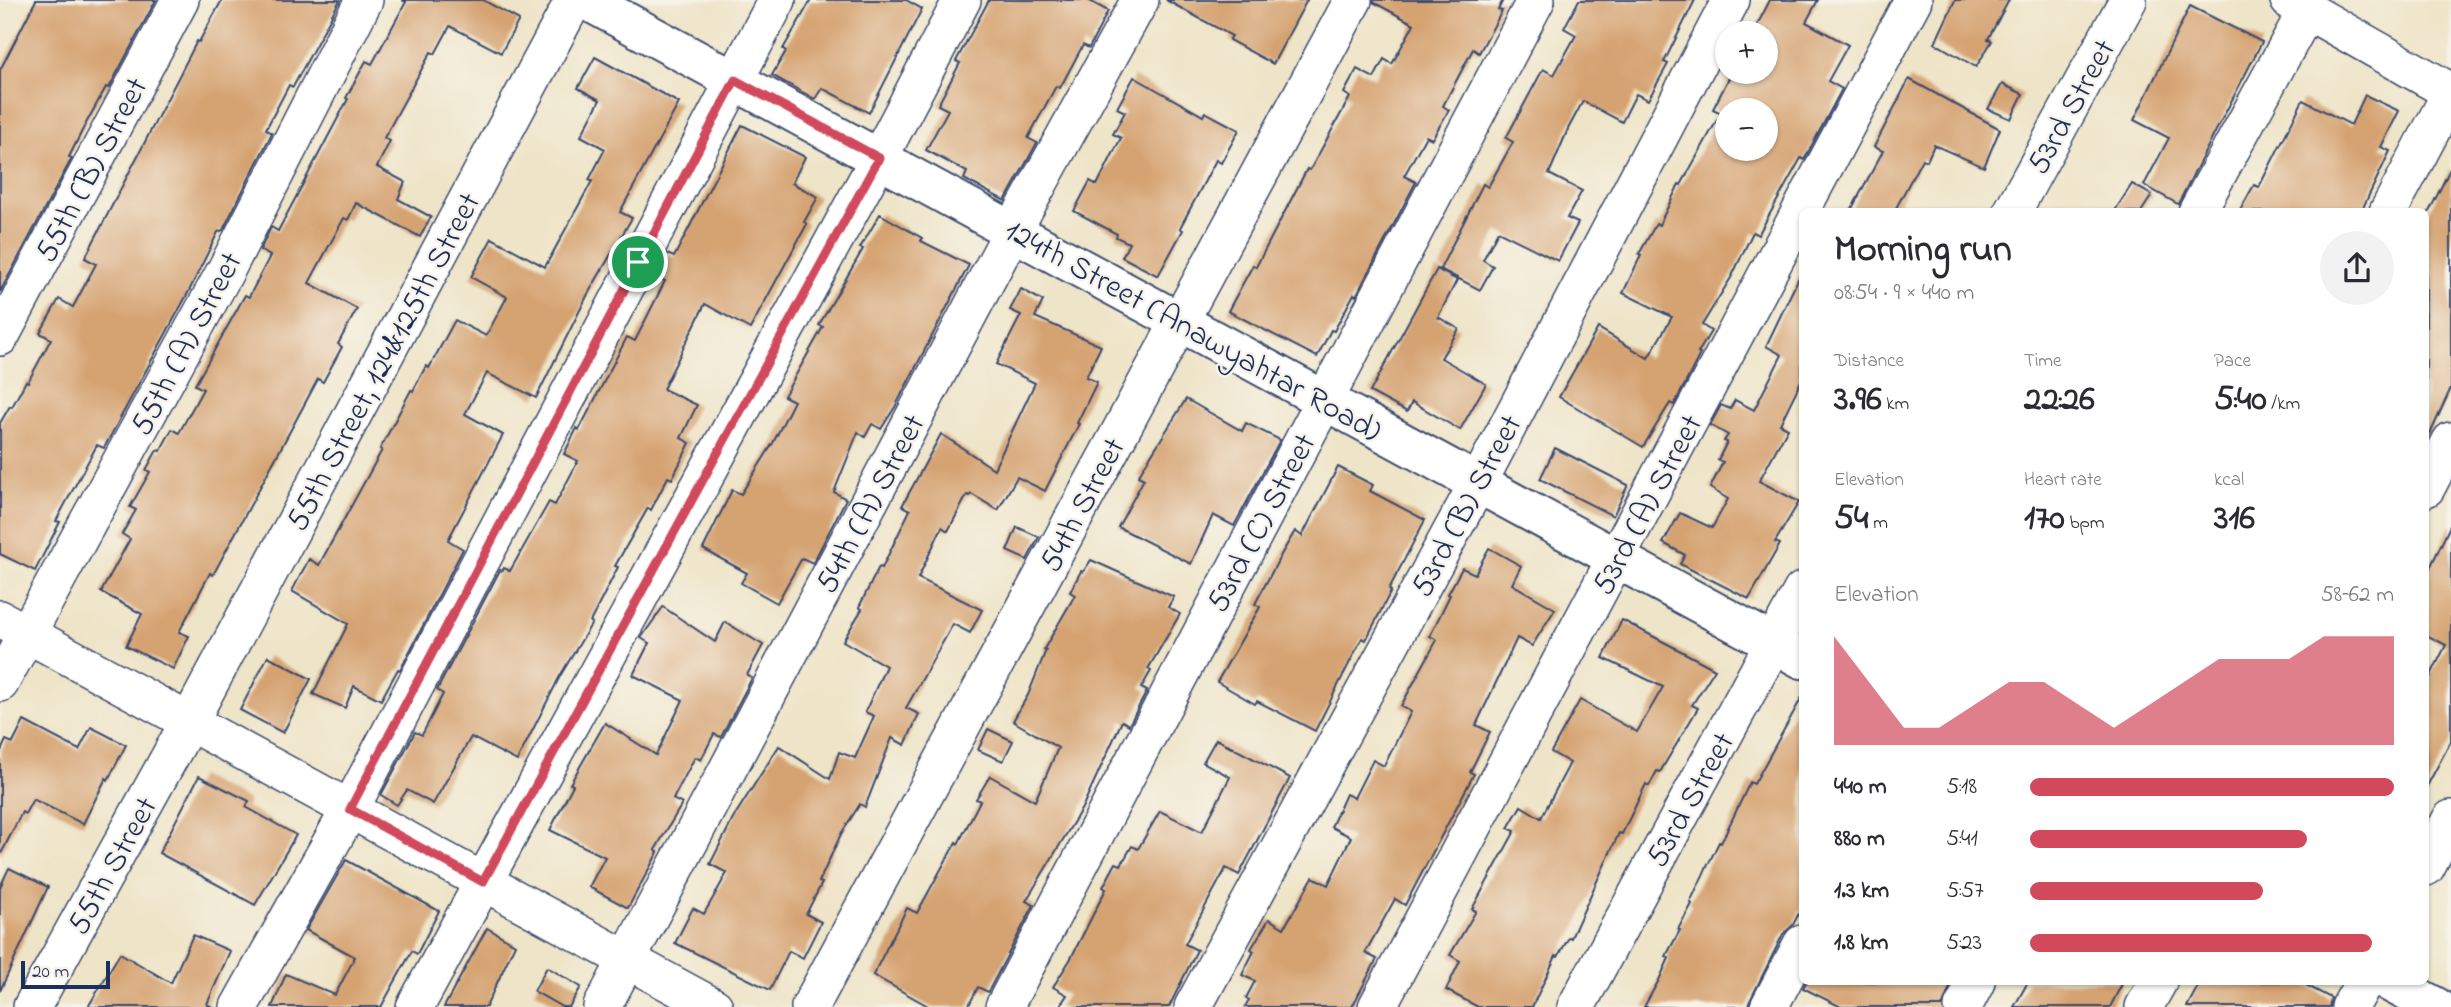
<!DOCTYPE html>
<meta charset="utf-8">
<style>
body{margin:0;font-family:"Indie Flower",sans-serif;background:#f2f2f3;color:#2b2b33;height:100vh;display:flex;flex-direction:column;font-size:26px;white-space:nowrap}
*{box-sizing:border-box;margin:0}
p{font-size:23px;color:#7c7c81}
.icon{flex:none;width:38px;height:38px;fill:none;stroke:currentColor;stroke-width:2;stroke-linecap:round;stroke-linejoin:round}
.map{position:relative;flex:1;overflow:hidden}
.sheet{position:absolute;left:1799px;top:208px;width:630px;height:777px;display:flex;flex-direction:column;background:#fff;border-radius:10px;box-shadow:0 2px 5px #0004}
.sheet>*{flex:none}
.fabs{position:absolute;left:1715px;top:21px;display:grid;gap:14px}
.fabs a{display:grid;place-items:center;width:63px;height:63px;border-radius:50%;background:#fff;box-shadow:0 2px 5px #0004;font-size:35px}
.scale{position:absolute;left:21px;bottom:18px;width:89px;box-sizing:border-box;padding-left:7px;border:4px solid #1b2f5e;border-top:0;font-size:19px;line-height:24px;white-space:nowrap;color:#1b2f5e;-webkit-text-stroke:5px #f7f3e8;paint-order:stroke}
.pin{position:absolute;display:grid;place-items:center;width:60px;height:60px;color:#fff;margin:-30px;border:4px solid #fff;border-radius:50%;box-shadow:0 2px 7px #0007}
.round{display:grid;place-items:center;flex:none;width:74px;height:74px;border-radius:37px;background:#f2f2f3}
.head{display:flex;align-items:center;justify-content:space-between;height:119px;padding:0 35px}
h1{font-size:38px;font-weight:700;line-height:52px}
.stats{display:grid;grid-template-columns:repeat(3,1fr);gap:10px;height:119px;padding:7px 35px}
.stats div{display:grid;align-content:center}
.stats b{font-size:35px;font-weight:700}
.stats small{font-size:19px;font-weight:400}
.stats p{font-size:19px}
.chart{height:196px;padding:14px 35px}
.chart p{display:flex;justify-content:space-between}
.chart svg{width:100%;height:126px;margin-top:7px;fill:#d1495b;opacity:.7}
ul{padding:0 35px;list-style:none;font-size:23px}
li{display:grid;grid-template-columns:112px 84px 1fr;align-items:center;height:52px}
li i{height:18px;border-radius:9px;background:#d1495b}
.map>svg:first-child{display:block}
.building{fill:#d5a372;fill-rule:evenodd}
.lines{fill:none;stroke-linecap:round;stroke-linejoin:round}
.street-casing{stroke:#3b4a6e;stroke-width:40}
.secondary-casing{stroke:#3b4a6e;stroke-width:42}
.street{stroke:#fff;stroke-width:37}
.secondary{stroke:#fff;stroke-width:38}
.route-casing{stroke:#fff;stroke-width:14}
.route{stroke:#d1495b;stroke-width:9}
.labels{text-anchor:middle;stroke-width:5;stroke-linejoin:round;paint-order:stroke}
.street-label{font-size:32px;fill:#1b2f5e;stroke:#f7f3e8}
</style>
<div class="map">
<svg width="2451" height="1007" viewBox="0 0 2451 1007">
<rect width="100%" height="100%" fill="#f7f3e8"/>
<filter id="ink" filterUnits="userSpaceOnUse"><feTurbulence type="fractalNoise" baseFrequency=".0143" numOctaves="2"/><feDisplacementMap in="SourceGraphic" scale="14" xChannelSelector="R" yChannelSelector="G"/><feConvolveMatrix kernelMatrix="1 2 1 2 8 2 1 2 1" color-interpolation-filters="sRGB"/></filter>
<filter id="wash" filterUnits="userSpaceOnUse"><feTurbulence type="fractalNoise" baseFrequency=".00686" numOctaves="4" result="noise"/><feDisplacementMap in="SourceGraphic" scale="28" xChannelSelector="R" yChannelSelector="G"/><feGaussianBlur stdDeviation="1.57" result="paint"/><feColorMatrix in="noise" values="0 0 0 0 0 0 0 0 0 0 0 0 0 0 0 0 0 1.4 0 .05"/><feComposite in="paint" operator="in"/></filter>
<g filter="url(#wash)">
<rect width="100%" height="100%" fill="#eee4c7"/>
<g id="blocks">
<g class="building">
<polygon points="36,0 156,0 109,88 106,87 84,127 69,157 72,158 0,292 0,70"/>
<polygon points="222,0 340,0 293,87 289,85 266,129 272,133 223,230 218,232 189,291 104,448 97,445 56,521 60,522 35,571 0,554 0,423 10,406 12,407 26,381 28,382 51,339 40,333 59,299 73,307 96,264 85,258 197,41 199,42"/>
<polygon points="402,0 483,0 519,20 501,53 450,26 435,54 431,52 384,138 390,141 377,167 405,182 398,199 431,217 420,237 356,203 348,220 344,218 309,283 357,309 338,344 342,347 323,382 318,379 213,575 210,573 179,632 189,636 173,669 126,646 142,614 101,592 130,539 122,534 136,510 130,507 150,472 146,470 157,450 160,451 172,429 179,433 203,389 195,385 245,295 249,297 270,256 260,250 271,227 278,231 348,99 346,98 366,61 372,64 406,2"/>
<polygon points="811,0 906,0 922,9 869,113 822,88 815,99 772,75 786,51 783,49"/>
<polygon points="989,0 1088,0 1108,11 1089,48 1083,45 1060,88 1056,86 1028,138 1037,143 1005,201 964,179 967,172 926,150 948,110 938,105 960,63 956,61"/>
<polygon points="1166,0 1307,0 1273,64 1229,40 1232,36"/>
<polygon points="1374,0 1503,0 1498,10 1502,11 1479,53 1473,49 1443,106 1449,110 1432,139 1426,136 1404,176 1416,182 1356,296 1354,294 1334,331 1331,330 1317,357 1228,311 1253,265 1256,267 1307,169 1310,170 1350,97 1344,93 1357,69 1374,78 1384,59 1392,64 1414,24 1373,2"/>
<polygon points="1579,0 1695,0 1664,62 1668,64 1648,100 1636,94 1622,122 1583,101 1568,129 1549,174 1582,191 1567,218 1578,223 1558,261 1498,231 1483,260 1493,266 1480,290 1440,269 1483,184 1488,187 1513,142 1506,138 1543,69 1554,75 1576,35 1564,28"/>
<path d="M1770 0H1818L1806 22 1848 45 1828 81 1842 89 1804 160 1801 158 1758 235 1753 232 1732 276 1702 325 1711 331 1698 353 1700 354 1684 386 1674 405 1670 403 1643 447 1559 397 1598 328 1648 358 1672 317 1623 293 1641 255 1639 254 1656 224 1659 225 1679 184 1681 185 1721 113 1713 109 1731 74 1734 72H1766V33H1753ZM1727 110H1766V149H1727Z"/>
<polygon points="1955,0 2009,0 1988,39 1992,41 1976,67 1935,43"/>
<polygon points="2190,6 2262,42 2178,204 2144,185 2169,138 2134,120"/>
<polygon points="595,57 679,103 620,212 632,218 588,294 536,398 487,373 465,414 503,435 448,540 463,549 400,670 398,669 381,700 354,686 345,708 313,694 348,624 292,591 309,559 319,565 382,450 380,449 411,390 413,391 426,366 429,368 455,320 486,336 507,297 471,277 492,238 545,267 592,181 589,180 605,149 581,136 600,100 578,88"/>
<polygon points="1134,77 1203,116 1205,112 1239,130 1221,163 1216,160 1180,228 1183,230 1158,276 1122,257 1129,243 1116,237 1117,234 1074,211 1090,181 1097,185 1121,138 1113,134 1125,112 1117,108"/>
<polygon points="1909,79 2000,129 1984,167 1934,145 1927,161 1922,159 1894,212 1850,212 1883,151 1874,147"/>
<polygon points="2002,84 2023,94 2011,119 1988,109"/>
<polygon points="2365,95 2399,111 2381,147 2390,151 2361,212 2239,212 2254,185 2259,187 2303,100 2351,125"/>
<polygon points="742,125 805,157 792,183 818,197 804,222 807,224 750,329 705,304 663,389 697,405 681,438 690,443 672,479 668,477 651,510 648,508 615,566 618,567 590,622 592,623 560,676 517,761 471,737 433,804 407,790 397,805 381,795 415,732 422,735 443,694 437,690 500,570 502,571 504,568 510,571 549,502 555,505 578,461 564,454 577,428 579,430 627,337 635,341 665,281 655,276 667,254 674,257"/>
<polygon points="2451,167 2451,388 2426,443 2426,218"/>
<polygon points="2132,184 2152,195 2141,212 2114,212"/>
<polygon points="880,214 922,238 921,241 969,265 895,407 881,429 872,424 865,437 858,432 834,492 846,499 813,563 802,558 777,603 741,583 747,573 703,549 732,490 741,494 773,443 794,401 784,396 823,327 819,325 863,249 860,248"/>
<polygon points="1437,269 1457,280 1438,317 1459,329 1441,358 1486,384 1460,430 1412,402 1407,412 1370,392"/>
<polygon points="1802,271 1802,379 1780,424 1788,428 1759,481 1799,502 1775,542 1780,544 1749,599 1680,564 1685,555 1663,543 1680,513 1712,528 1728,499 1710,488 1723,462 1718,460 1727,442 1724,441 1728,435 1710,425 1721,405 1730,409 1735,400 1754,410 1782,355 1766,346"/>
<polygon points="1021,289 1043,301 1035,317 1101,346 1086,377 1097,382 1077,423 1079,424 1045,491 1017,477 998,510 971,494 970,496 967,495 948,531 942,527 918,578 982,610 970,633 953,624 906,708 919,714 905,745 892,738 865,807 860,804 841,834 819,882 822,883 806,914 821,922 803,958 789,951 770,990 675,943 693,908 704,914 727,873 710,864 735,815 779,746 830,779 839,752 855,758 874,716 865,712 886,666 843,641 862,609 859,607 879,567 882,568 910,510 902,506 941,434 994,469 1035,383 996,364 1021,315 1010,310"/>
<polygon points="1186,399 1242,431 1246,423 1280,440 1234,526 1213,515 1191,564 1118,527 1144,479 1138,476"/>
<polygon points="1555,448 1628,485 1613,516 1540,479"/>
<polygon points="1338,467 1373,485 1370,491 1425,520 1389,589 1391,591 1366,640 1362,638 1315,731 1257,701 1255,704 1217,682 1260,607 1255,604 1282,553 1295,531 1302,536"/>
<polygon points="2451,524 2451,741 2426,788 2426,685 2446,645 2426,635 2426,576"/>
<polygon points="1017,527 1039,537 1027,560 1007,551"/>
<polygon points="1489,548 1521,566 1512,584 1555,609 1532,646 1517,638 1476,725 1490,732 1470,772 1474,774 1405,905 1395,899 1365,953 1377,959 1352,1007 1245,1007 1249,1000 1246,998 1255,981 1242,975 1254,951 1251,949 1269,919 1284,928 1313,877 1328,885 1351,837 1331,827 1346,794 1354,798 1373,760 1384,766 1411,712 1401,706 1437,640 1430,636 1450,595 1448,594 1462,568 1475,574"/>
<polygon points="1091,560 1174,597 1168,607 1180,614 1148,669 1151,671 1141,688 1147,691 1129,725 1122,721 1082,808 1026,901 1034,905 988,992 978,987 968,1007 930,1007 873,975 907,908 917,913 956,842 958,844 980,801 976,799 990,776 1035,801 1058,748 1013,721 1028,695 1046,650 1044,649 1075,595 1070,592 1081,571 1083,572"/>
<polygon points="663,607 715,642 725,622 763,645 747,675 752,678 721,737 714,734 701,760 695,757 673,799 682,804 655,850 658,852 628,908 589,887 605,857 550,830 573,785 570,784 605,723 656,755 683,700 633,675 649,643 641,638"/>
<polygon points="1622,620 1715,669 1692,705 1698,708 1660,772 1657,771 1649,786 1646,784 1622,834 1619,833 1571,938 1569,937 1558,957 1556,956 1532,1007 1478,1007 1446,990 1460,961 1450,955 1476,911 1472,909 1515,831 1508,828 1521,806 1541,818 1570,763 1551,752 1580,700 1637,732 1663,687 1603,658"/>
<polygon points="268,656 311,679 283,733 240,710"/>
<polygon points="1802,697 1802,907 1793,925 1783,934 1747,1007 1644,1007 1659,980 1669,958 1666,956 1680,930 1678,929 1692,904 1690,902 1719,842 1721,843 1750,782 1754,784"/>
<polygon points="24,721 79,750 91,727 126,745 108,780 106,778 83,824 33,799 25,814 22,812 0,856 0,753 6,740 13,743"/>
<polygon points="988,729 1013,741 1003,761 978,750"/>
<polygon points="1216,739 1290,778 1239,875 1226,868 1185,944 1197,950 1169,1007 1059,1007 1067,995 1053,987 1070,960 1106,889 1103,887 1116,863 1121,865 1132,846 1138,849 1160,811 1202,832 1230,777 1203,762"/>
<polygon points="199,776 249,801 246,807 296,835 255,905 159,853"/>
<polygon points="346,860 439,911 417,954 412,951 381,1007 272,1007 286,974 335,995 355,957 306,930"/>
<polygon points="9,868 48,887 0,991 0,887"/>
<polygon points="487,928 515,944 486,1007 444,1007"/>
<polygon points="193,935 230,951 207,1004 212,1007 88,1007 120,953 171,983"/>
<polygon points="547,967 581,987 569,1007 562,1007 534,991"/>
<polygon points="1806,982 1952,982 1942,1007 1841,1007 1803,988"/>
<polygon points="2028,982 2123,982 2110,1007 2014,1007"/>
<polygon points="2200,982 2300,982 2331,998 2329,1007 2187,1007"/>
</g>
</g>
</g>
<g filter="url(#ink)">
<use href="#blocks" fill-opacity="0" stroke="#3b4a6e" stroke-width="2"/>
<g class="lines">
<g class="street-casing">
<g id="street">
<polyline points="2289,0 2451,92"/>
<polyline points="2012,212 2128,0"/>
<polyline points="2197,212 2307,10"/>
<polyline points="2388,212 2451,93"/>
<polyline points="0,337 180,0"/>
<polyline points="2426,488 2451,441"/>
<polyline points="0,619 714,1007"/>
<polyline points="0,683 227,268 364,0"/>
<polyline points="2426,867 2451,819"/>
<polyline points="32,1007 189,722 574,0"/>
<polyline points="239,1007 350,809 777,0"/>
<polyline points="415,1007 879,158 962,0"/>
<polyline points="602,1007 1013,230 1140,0"/>
<polyline points="810,1007 1353,0"/>
<polyline points="1004,1007 1536,0"/>
<polyline points="1193,1007 1478,483 1731,0"/>
<polyline points="1377,1007 1913,0"/>
<polyline points="1576,1007 1802,591"/>
<polyline points="1769,1007 1802,944"/>
<polyline points="1963,1007 1976,982"/>
<polyline points="2144,1007 2158,982"/>
<polyline points="2350,1007 2364,982"/>
</g>
</g>
<g class="secondary-casing">
<g id="secondary">
<polyline points="586,0 1802,659"/>
<polyline points="2389,982 2436,1007"/>
</g>
</g>
<use href="#street" class="street"/>
<use href="#secondary" class="secondary"/>
</g>
</g>
<g class="lines" filter="url(#ink)">
<g class="route-casing">
<polygon id="route" points="735,80 879,158 483,882 350,809"/>
</g>
<use href="#route" class="route"/>
</g>
<g class="labels">
<g class="street-label">
<text transform="translate(2070 106) rotate(-61)" y="11">53rd Street</text>
<text transform="translate(90 169) rotate(-62)" y="11">55th (B) Street</text>
<text transform="translate(1194 329) rotate(29)" y="11">124th Street (Anawyahtar Road)</text>
<text transform="translate(185 343) rotate(-62)" y="11">55th (A) Street</text>
<text transform="translate(382 361) rotate(-62)" y="11">55th Street, 124&amp;125th Street</text>
<text transform="translate(869 503) rotate(-62)" y="11">54th (A) Street</text>
<text transform="translate(1081 504) rotate(-62)" y="11">54th Street</text>
<text transform="translate(1646 504) rotate(-62)" y="11">53rd (A) Street</text>
<text transform="translate(1465 505) rotate(-62)" y="11">53rd (B) Street</text>
<text transform="translate(1260 522) rotate(-62)" y="11">53rd (C) Street</text>
<text transform="translate(1689 799) rotate(-61)" y="11">53rd Street</text>
<text transform="translate(111 865) rotate(-61)" y="11">55th Street</text>
</g>
</g>
</svg>
<div class="fabs">
<a>+</a>
<a>−</a>
</div>
<div class="scale">20 m</div>
<div class="pin" style="left:638px;top:262px;background:#1e9e55"><svg class="icon" aria-label="arrive" viewBox="0 0 24 24"><path d="M6 21V4h12l-3 4 3 4H6"/></svg></div>
<section class="sheet">
<div class="head"><div><h1>Morning run</h1><p>08:54 · 9 × 440 m</p></div><a class="round"><svg class="icon" aria-label="share" viewBox="0 0 24 24"><path d="M12 15V3M7 8l5-5 5 5M5 13v7h14v-7"/></svg></a></div>
<div class="stats">
<div><p>Distance</p><b>3.96<small> km</small></b></div>
<div><p>Time</p><b>22:26</b></div>
<div><p>Pace</p><b>5:40<small> /km</small></b></div>
</div>
<div class="stats">
<div><p>Elevation</p><b>54<small> m</small></b></div>
<div><p>Heart rate</p><b>170<small> bpm</small></b></div>
<div><p>kcal</p><b>316</b></div>
</div>
<div class="chart"><p><span>Elevation</span>58–62 m</p>
<svg viewBox="0 0 160 44" preserveAspectRatio="none"><path d="M0 44V6L10 22L20 38L30 38L40 30L50 22L60 22L70 30L80 38L90 30L100 22L110 14L120 14L130 14L140 6L150 6L160 6V44z"/></svg>
</div>
<ul>
<li><b>440 m</b>5:18<i style="width:100%"></i></li>
<li><b>880 m</b>5:41<i style="width:76%"></i></li>
<li><b>1.3 km</b>5:57<i style="width:64%"></i></li>
<li><b>1.8 km</b>5:23<i style="width:94%"></i></li>
</ul>
</section>
</div>
